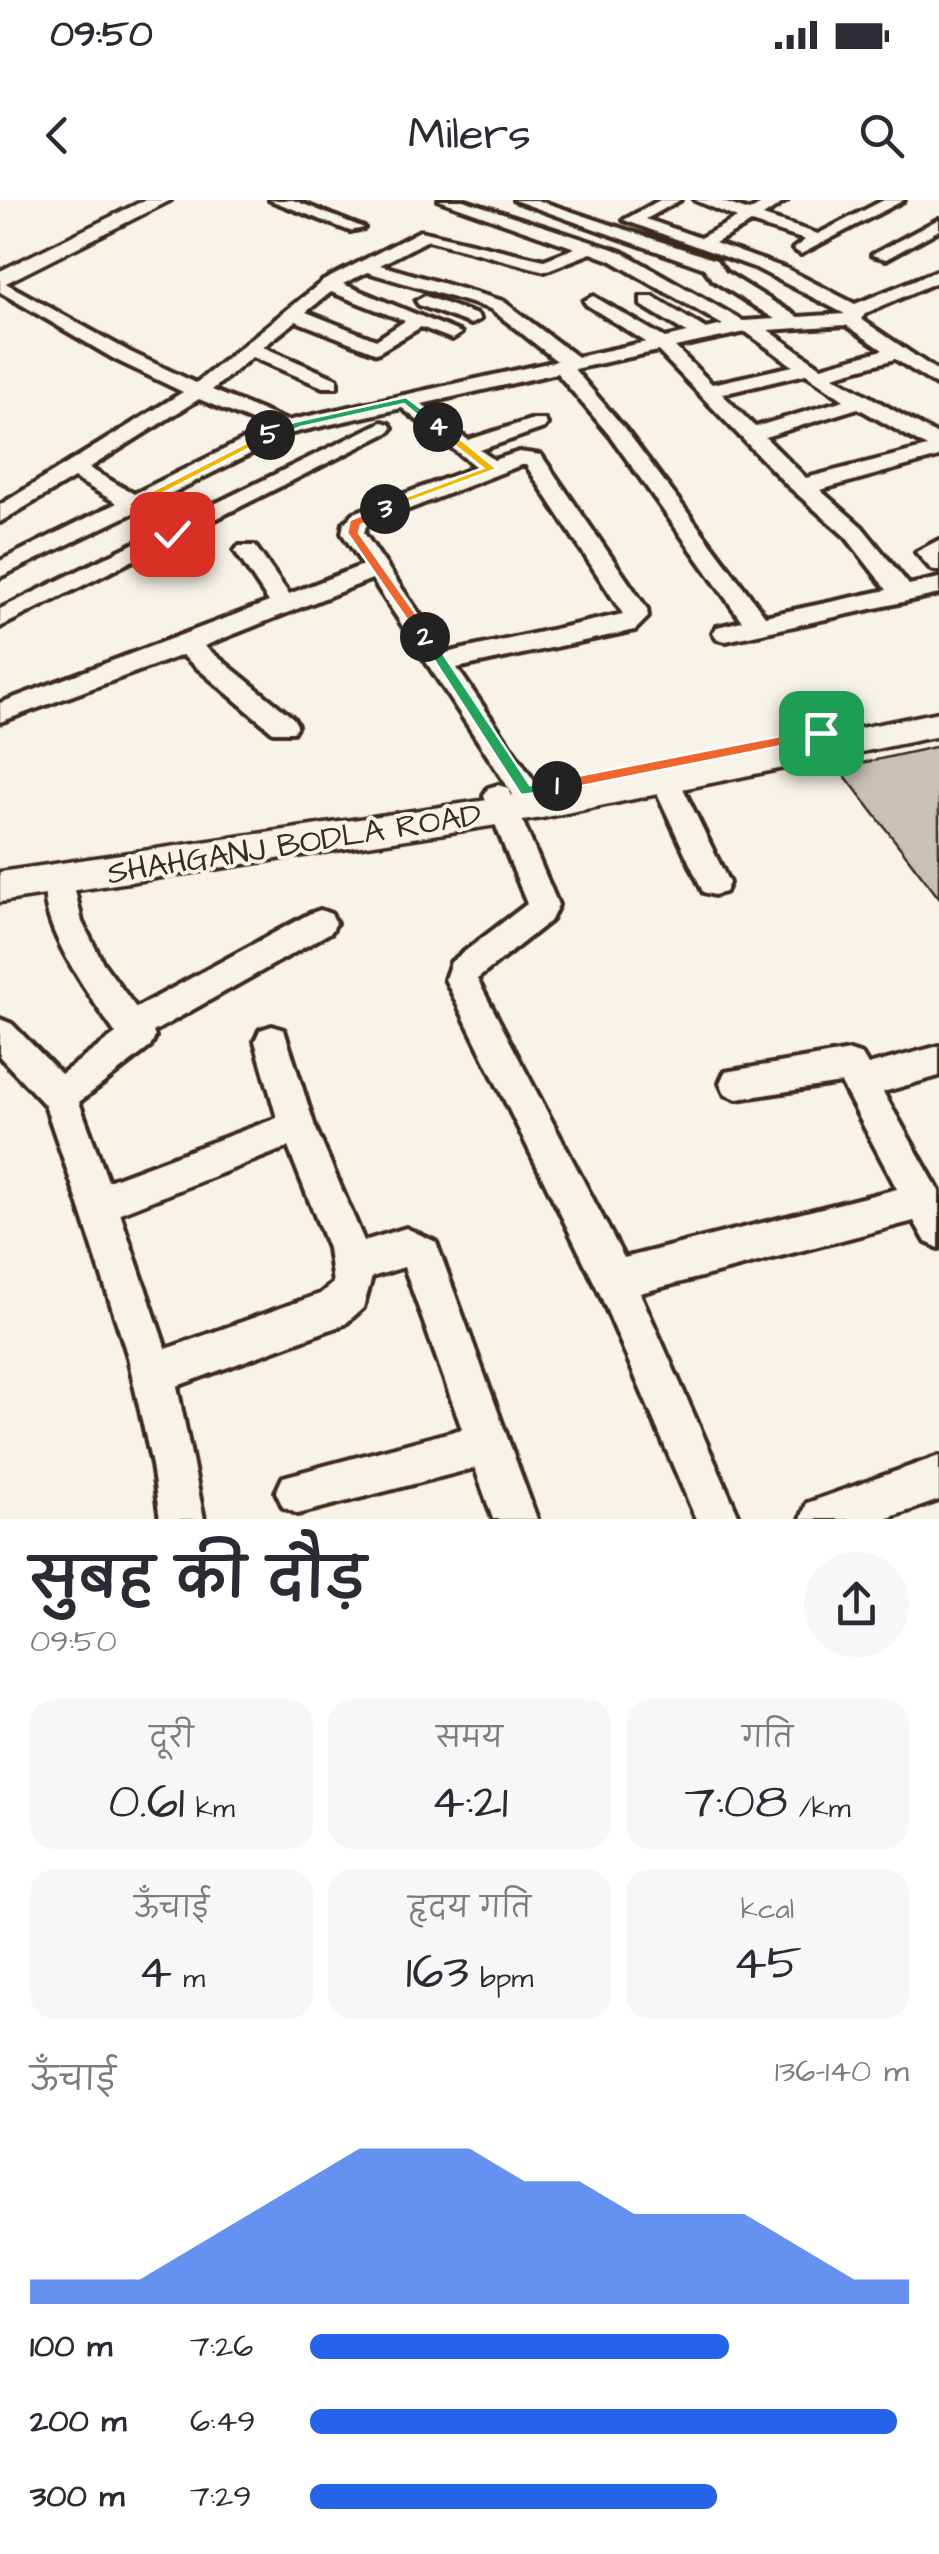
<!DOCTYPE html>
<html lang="hi">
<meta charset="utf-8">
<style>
body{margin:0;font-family:"Architects Daughter","Playpen Sans Deva",sans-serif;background:#f7f7f7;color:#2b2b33;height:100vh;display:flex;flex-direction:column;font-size:38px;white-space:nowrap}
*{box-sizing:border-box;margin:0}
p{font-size:32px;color:#7c7c81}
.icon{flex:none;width:55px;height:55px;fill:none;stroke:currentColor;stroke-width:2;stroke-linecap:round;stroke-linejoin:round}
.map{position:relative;height:1319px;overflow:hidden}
.panel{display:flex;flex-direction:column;background:#fff;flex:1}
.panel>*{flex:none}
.pin{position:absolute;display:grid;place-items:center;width:85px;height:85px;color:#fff;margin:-42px;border-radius:20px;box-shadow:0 5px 15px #0006}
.km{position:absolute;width:50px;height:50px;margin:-25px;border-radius:50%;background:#222;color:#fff;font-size:28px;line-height:50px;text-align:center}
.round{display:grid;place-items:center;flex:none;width:105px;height:105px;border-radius:52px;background:#f7f7f7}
.headline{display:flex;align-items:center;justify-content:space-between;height:170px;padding:0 30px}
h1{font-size:55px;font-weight:600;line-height:75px}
.metrics{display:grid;grid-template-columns:repeat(3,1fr);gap:15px;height:170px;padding:10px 30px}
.metrics div{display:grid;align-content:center;border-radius:25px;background:#f7f7f7;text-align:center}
.metrics b{font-size:50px;font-weight:600}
.metrics small{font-size:28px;font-weight:400}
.metrics p{font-size:28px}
.chart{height:280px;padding:20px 30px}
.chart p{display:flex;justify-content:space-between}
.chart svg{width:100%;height:180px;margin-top:10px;fill:#2563eb;opacity:.7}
ul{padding:0 30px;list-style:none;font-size:32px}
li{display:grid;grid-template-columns:160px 120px 1fr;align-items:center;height:75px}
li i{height:25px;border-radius:12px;background:#2563eb}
.status{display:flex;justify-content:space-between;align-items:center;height:70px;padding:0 50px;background:#fff;direction:ltr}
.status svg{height:28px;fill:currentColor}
header{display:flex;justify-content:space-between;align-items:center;height:130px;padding:0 30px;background:#fff;font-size:45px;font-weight:600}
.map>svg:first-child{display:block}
.building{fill:#c8c1b6;stroke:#3b2a1e;stroke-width:2.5}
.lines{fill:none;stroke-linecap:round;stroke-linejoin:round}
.minor-casing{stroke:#3b2a1e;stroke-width:8}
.major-casing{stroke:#3b2a1e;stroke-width:7}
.minor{fill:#f7f3e8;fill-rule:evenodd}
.major{fill:#f7f3e8;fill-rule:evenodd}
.split-1{fill:#f0652b;stroke:#fff;stroke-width:2.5}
.split-2{fill:#22a559;stroke:#fff;stroke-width:2.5}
.split-3{fill:#f0652b;stroke:#fff;stroke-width:2.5}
.split-4{fill:#f5b400;stroke:#fff;stroke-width:2.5}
.split-5{fill:#22a559;stroke:#fff;stroke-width:2.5}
.split-6{fill:#f5b400;stroke:#fff;stroke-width:2.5}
.labels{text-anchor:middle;stroke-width:8;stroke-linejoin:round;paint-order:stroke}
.street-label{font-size:32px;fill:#3b2a1e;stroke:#f7f3e8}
</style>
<div class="status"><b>09:50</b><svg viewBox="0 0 49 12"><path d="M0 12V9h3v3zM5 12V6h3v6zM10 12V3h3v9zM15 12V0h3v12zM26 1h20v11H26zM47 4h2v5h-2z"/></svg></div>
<header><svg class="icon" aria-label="back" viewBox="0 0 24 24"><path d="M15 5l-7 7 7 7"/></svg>Milers<svg class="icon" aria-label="search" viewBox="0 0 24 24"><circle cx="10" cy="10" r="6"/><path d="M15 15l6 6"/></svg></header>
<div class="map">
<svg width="939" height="1319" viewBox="0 0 939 1319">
<rect width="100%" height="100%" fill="#f7f3e8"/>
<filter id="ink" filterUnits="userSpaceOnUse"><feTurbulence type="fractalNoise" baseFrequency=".01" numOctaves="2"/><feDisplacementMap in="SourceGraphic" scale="20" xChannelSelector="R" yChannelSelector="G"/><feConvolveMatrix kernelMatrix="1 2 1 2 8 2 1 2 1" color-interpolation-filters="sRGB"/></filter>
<g filter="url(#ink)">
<polygon class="building" points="939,546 939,698 839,568"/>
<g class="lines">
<g class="minor-casing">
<g id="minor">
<polygon points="270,0 293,0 364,28 350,31"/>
<path d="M439 0H463L622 52 743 121 775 119 713 80 704 68 514 0H537L716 60 725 72 798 117 845 114 756 68 624 20 660 0H680L646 19 700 38 737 18 695 0H718L749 11 768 0H787L763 16 818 34 884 0H904L801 54 793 49 805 40 751 23 715 43 787 69 855 104 939 70V81L866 113 861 119 939 172V187L895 159 833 176 939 236V257L820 290 862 327 909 385 939 378V394L726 441 717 439 713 433 717 427 742 421 611 237 557 173 422 204 468 240 530 220H544L547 224 544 228 480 250 494 260 519 252 541 255 647 409 648 417 635 430 457 468 536 584 545 606 541 614 531 617 521 614 512 593 372 379 204 446 293 518 297 525 293 532H273L182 455 0 522V503L269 402 235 351 239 346H255L289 394 363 365 342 333 344 323 354 313 476 267 402 208 292 233 150 304 154 309 151 314 133 313 0 377V361L117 303 74 278 0 322V305L183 192 116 160 0 92V80L130 152 196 183 323 81 420 31 544 60 575 48ZM428 40 545 71 591 53 610 60 723 125 706 129 653 97H641V105L687 133 665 138 593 96 584 101 587 105 646 142 577 157 503 101 380 65ZM367 72 491 109 557 161 287 221 212 190 252 157 323 187H337V179L263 147 296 121 377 153 421 127 452 139 461 133 343 84ZM331 92 405 121 376 140 306 112ZM846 125 883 150 821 167 768 130ZM746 132 793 166 712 184 675 147ZM658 151 787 285 846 337 887 390 765 416 625 229 574 169ZM806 174 844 200 755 227 722 194ZM199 199 268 228 134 294 89 268ZM858 208 927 247 806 278 765 237ZM521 265H526L623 414 446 453 364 333 366 326Z"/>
<polygon points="939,19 939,30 886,59 872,55"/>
<polygon points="425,96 477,115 480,119 471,124 419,105 416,101"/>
<polygon points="382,222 389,224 392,228 389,232 0,427 0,409"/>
<polygon points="939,340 939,371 931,369 916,352"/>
<polygon points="666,572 676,575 680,582 729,683 725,692 714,695 703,692 699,683 652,582 656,575"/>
<polygon points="498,585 508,588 512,596 558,705 551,720 477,779 624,1058 897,989 841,883 737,899 725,894 720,883 725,872 850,851 862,855 868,865 939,846 939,876 883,892 939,991 939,1048 926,1042 914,1021 640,1093 740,1319 696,1319 600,1094 445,779 451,762 527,704 484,596 488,588"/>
<path d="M60 668 71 672 82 722 103 763 136 808 309 714 320 710 331 714 336 723 331 732 153 832 155 837 150 847 79 902 108 981 277 918 255 841 260 830 272 826 284 830 315 927 364 1041 406 1028 436 1042 537 1319H493L475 1268 298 1314 283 1307 276 1292 283 1277 462 1229 404 1067 372 1077 363 1108 345 1124 177 1186 204 1319H160L152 1265 128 1157 77 999 45 905 0 857V819L12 824 61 874 116 834C93 800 27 713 49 672ZM288 947 328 1048 333 1083 320 1094 166 1149 120 1013Z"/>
<polygon points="939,1256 939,1300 885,1319 801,1319 807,1303"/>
</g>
</g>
<g class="major-casing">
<g id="major">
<polygon points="145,0 171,0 0,86 0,71"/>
<polygon points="939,512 939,536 542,618 0,702 0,672 542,592"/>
</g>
</g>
<use href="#minor" class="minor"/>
<use href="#major" class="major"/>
</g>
</g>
<polygon class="split-1" points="821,528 829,533 826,537 557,591 549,586 557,580"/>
<polygon class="split-2" points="421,434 430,434 530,585 557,580 564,586 562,590 521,595 419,437"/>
<polygon class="split-3" points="385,305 390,312 361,325 359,333 430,434 430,440 421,440 347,333 350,320"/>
<polygon class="split-4" points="434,224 442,224 497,269 381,312 381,306 483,268 434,229"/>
<polygon class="split-5" points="406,197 442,224 442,229 434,229 404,204 301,227 270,239 264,235 294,222"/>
<polygon class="split-6" points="266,233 275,235 142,304 176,331 176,336 168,336 127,304"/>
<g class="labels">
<g class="street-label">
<text transform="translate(294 643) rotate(-9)" y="11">SHAHGANJ BODLA ROAD</text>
</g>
</g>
</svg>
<div class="pin" style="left:821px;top:533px;background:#1e9e55"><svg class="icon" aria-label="arrive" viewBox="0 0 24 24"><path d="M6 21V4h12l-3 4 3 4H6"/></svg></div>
<div class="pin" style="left:172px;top:334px;background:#d93025"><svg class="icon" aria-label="check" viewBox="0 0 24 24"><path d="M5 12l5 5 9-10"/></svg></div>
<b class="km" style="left:557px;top:586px">1</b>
<b class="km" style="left:425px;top:437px">2</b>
<b class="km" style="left:385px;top:309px">3</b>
<b class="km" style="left:438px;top:227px">4</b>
<b class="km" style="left:270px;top:235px">5</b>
</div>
<section class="panel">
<div class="headline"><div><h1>सुबह की दौड़</h1><p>09:50</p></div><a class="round"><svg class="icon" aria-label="share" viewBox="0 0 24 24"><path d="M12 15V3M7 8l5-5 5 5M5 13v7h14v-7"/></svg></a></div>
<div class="metrics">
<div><p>दूरी</p><b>0.61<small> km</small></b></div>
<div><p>समय</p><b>4:21</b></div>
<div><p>गति</p><b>7:08<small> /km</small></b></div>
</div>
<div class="metrics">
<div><p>ऊँचाई</p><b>4<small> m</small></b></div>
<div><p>हृदय गति</p><b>163<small> bpm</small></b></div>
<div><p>kcal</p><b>45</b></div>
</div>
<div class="chart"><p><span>ऊँचाई</span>136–140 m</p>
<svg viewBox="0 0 160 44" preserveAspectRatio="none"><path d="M0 44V38L10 38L20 38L30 30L40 22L50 14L60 6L70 6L80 6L90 14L100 14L110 22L120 22L130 22L140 30L150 38L160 38V44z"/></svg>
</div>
<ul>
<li><b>100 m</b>7:26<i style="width:70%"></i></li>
<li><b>200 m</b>6:49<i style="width:98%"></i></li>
<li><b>300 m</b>7:29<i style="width:68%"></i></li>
</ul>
</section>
